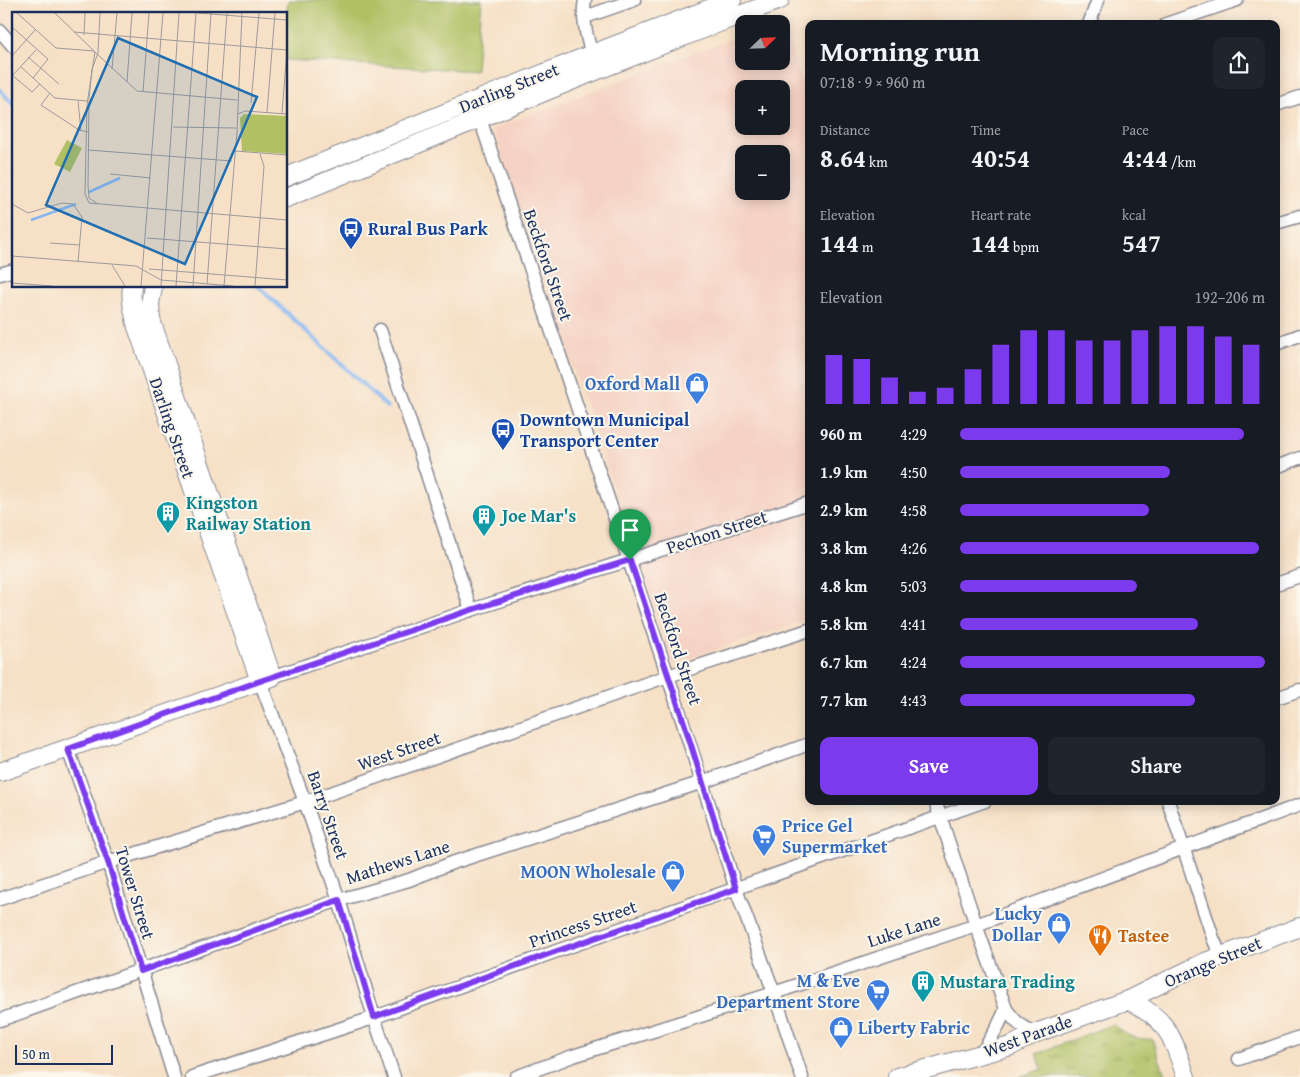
<!DOCTYPE html>
<meta charset="utf-8">
<style>
body{margin:0;font-family:"Gentium Book Plus",serif;background:#20242c;color:#f1f3f6;height:100vh;display:flex;flex-direction:column;font-size:19px;white-space:nowrap}
*{box-sizing:border-box;margin:0}
p{font-size:16px;color:#9ea1a6}
.icon{flex:none;width:28px;height:28px;fill:none;stroke:currentColor;stroke-width:2;stroke-linecap:round;stroke-linejoin:round}
.map{position:relative;flex:1;overflow:hidden}
.drawer{position:absolute;left:805px;top:20px;width:475px;height:785px;display:flex;flex-direction:column;background:#171b24;border-radius:10px;box-shadow:0 2px 12px #0003}
.drawer>*{flex:none}
.needle{width:32px;rotate:67deg}
.tools{position:absolute;left:735px;top:15px;display:grid;gap:10px}
.tools a{display:grid;place-items:center;width:55px;height:55px;border-radius:10px;background:#171b24;box-shadow:0 2px 12px #0003;font-size:25px}
.scale{position:absolute;left:15px;bottom:12px;width:98px;box-sizing:border-box;padding-left:5px;border:2px solid #1b2f5e;border-top:0;font-size:14px;line-height:18px;white-space:nowrap;color:#1b2f5e;-webkit-text-stroke:4px #fbf7ec;paint-order:stroke}
.pin{position:absolute;display:grid;place-items:center;width:42px;height:42px;color:#fff;margin:-51px -21px;border-radius:50% 50% 50% 0;rotate:-45deg;box-shadow:0 0 5px #0007}
.pin .icon{rotate:45deg}
.round{display:grid;place-items:center;flex:none;width:52px;height:52px;border-radius:10px;background:#20242c}
.headline{display:flex;align-items:center;justify-content:space-between;height:85px;padding:0 15px}
h1{font-size:28px;font-weight:800;line-height:38px}
.metrics{display:grid;grid-template-columns:repeat(3,1fr);gap:8px;height:85px;padding:5px 15px}
.metrics div{display:grid;align-content:center}
.metrics b{font-size:25px;font-weight:800}
.metrics small{font-size:14px;font-weight:400}
.metrics p{font-size:14px}
.chart{height:140px;padding:10px 15px}
.chart p{display:flex;justify-content:space-between}
.chart svg{width:100%;height:90px;margin-top:5px;stroke:#7c3aed;stroke-width:6}
.action{display:flex;gap:10px;margin-top:auto;padding:10px 15px}
.action a{flex:1;height:58px;border-radius:10px;background:#7c3aed;color:#fff;font-size:20px;font-weight:800;line-height:58px;text-align:center}
.action a+a{background:#20242c;color:#f1f3f6}
ul{padding:0 15px;list-style:none;font-size:16px}
li{display:grid;grid-template-columns:80px 60px 1fr;align-items:center;height:38px}
li i{height:12px;border-radius:6px;background:#7c3aed}
.map>svg:first-child{display:block}
.built{fill:#f5d2c3;fill-rule:evenodd}
.grass{fill:url(#grass-tufts);stroke:#667860}
.pitch{fill:#b0c063;stroke:#667860}
.lines{fill:none;stroke-linecap:round;stroke-linejoin:round}
.stream{stroke:#87b7f3;stroke-width:4}
.street-casing{stroke:#888892;stroke-width:15}
.secondary-casing{stroke:#888892;stroke-width:20}
.street{stroke:#fff;stroke-width:12}
.secondary{stroke:#fff;stroke-width:18}
.route-casing{stroke:#fff;stroke-width:10}
.route{stroke:#7c3aed;stroke-width:6}
.labels{text-anchor:middle;stroke-width:4;stroke-linejoin:round;paint-order:stroke}
.street-label{font-size:18px;fill:#1b2f5e;stroke:#fbf7ec}
.transit-label{font-size:18px;font-weight:bold;fill:#164399;stroke:#fbf7ec;text-anchor:start}
.shop-label{font-size:18px;font-weight:bold;fill:#366cbe;stroke:#fbf7ec;text-anchor:end}
.culture-label{font-size:18px;font-weight:bold;fill:#0d838f;stroke:#fbf7ec;text-anchor:start}
.food-label{font-size:18px;font-weight:bold;fill:#c56008;stroke:#fbf7ec;text-anchor:start}
.inset-river{fill:none;stroke:#87b7f3;stroke-width:2.5}
.inset-road{fill:none;stroke:#9e999c;stroke-width:1}
.view{fill:#1f6fb2;fill-opacity:0.15;stroke:#1f6fb2;stroke-width:2.5}
.inset-edge{fill:none;stroke:#1b2f5e;stroke-width:2.5}
</style>
<div class="map">
<svg width="1300" height="1077" viewBox="0 0 1300 1077">
<defs>
<pattern id="grass-tufts" width="24" height="20" patternUnits="userSpaceOnUse" patternTransform="scale(1.25)"><rect width="24" height="20" fill="#b0c063"/><path d="M3 7l-1-3M5 7V3M7 7l1-3M15 17l-1-3M17 17v-4M19 17l1-3" fill="none" stroke="#8e9c55"/></pattern>
</defs>
<rect width="100%" height="100%" fill="#fbf7ec"/>
<filter id="ink" filterUnits="userSpaceOnUse"><feTurbulence type="fractalNoise" baseFrequency=".02" numOctaves="2"/><feDisplacementMap in="SourceGraphic" scale="10" xChannelSelector="R" yChannelSelector="G"/><feConvolveMatrix kernelMatrix="1 2 1 2 8 2 1 2 1" color-interpolation-filters="sRGB"/></filter>
<filter id="wash" filterUnits="userSpaceOnUse"><feTurbulence type="fractalNoise" baseFrequency=".0096" numOctaves="4" result="noise"/><feDisplacementMap in="SourceGraphic" scale="20" xChannelSelector="R" yChannelSelector="G"/><feGaussianBlur stdDeviation="1.12" result="paint"/><feColorMatrix in="noise" values="0 0 0 0 0 0 0 0 0 0 0 0 0 0 0 0 0 1.4 0 .05"/><feComposite in="paint" operator="in"/></filter>
<g filter="url(#wash)">
<rect width="100%" height="100%" fill="#f6e0c6"/>
<path class="built" d="M781 20 809 101V619L673 664 493 129 744 34V61H781V24H770ZM744 89H781V126H744ZM744 154H781V191H744Z"/>
<path class="grass" d="M1113 1024C1124 1035 1136 1040 1152 1039L1166 1077H1019L1042 1069 1036 1054Z"/>
<polygon class="pitch" points="288,0 481,0 476,71 286,60 286,18"/>
<g class="lines">
<g class="stream">
<polyline points="0,90 14,105"/>
<polyline points="258,286 387,407"/>
</g>
</g>
</g>
<g filter="url(#ink)">
<g class="lines">
<g class="street-casing">
<g id="street">
<path d="M585 0C581 17 588 45 595 61"/>
<polyline points="585,17 634,0"/>
<polyline points="1089,24 1098,0"/>
<polyline points="1166,24 1237,0"/>
<polyline points="0,31 14,47"/>
<polyline points="473,102 480,119 668,676 736,889 774,993 802,1077"/>
<polyline points="1276,105 1300,97"/>
<polyline points="1276,223 1300,216"/>
<polyline points="0,274 14,270"/>
<polyline points="380,330 471,610"/>
<polyline points="1276,344 1300,335"/>
<polyline points="1276,467 1300,458"/>
<polyline points="1276,584 1300,576"/>
<polyline points="272,677 471,610 809,503"/>
<polyline points="260,681 305,802 339,900 374,1017 394,1077"/>
<polyline points="1276,698 1300,690"/>
<polyline points="68,749 108,862 174,1077"/>
<path d="M935 801 976 925 1006 1009C1016 1023 1021 1027 1036 1033"/>
<polyline points="1168,801 1213,938 1221,957"/>
<polyline points="0,899 108,862 305,802 668,676 809,630"/>
<polyline points="0,1020 339,900 409,880 452,863 703,782 809,744"/>
<polyline points="982,1053 998,1026 1006,1009"/>
<polyline points="1239,1059 1300,1037"/>
<polyline points="192,1077 367,1020 557,951 985,801"/>
<polyline points="516,1077 573,1056 774,993 976,925 1300,805"/>
</g>
</g>
<g class="secondary-casing">
<g id="secondary">
<polyline points="286,177 592,54 732,0"/>
<polyline points="286,198 598,70 716,24 780,0"/>
<path d="M132 286C130 300 134 313 137 327L260 681"/>
<polyline points="0,772 272,677 151,320 150,304 153,286"/>
<path d="M1128 1000C1169 1019 1172 1037 1186 1077"/>
<polyline points="897,1077 1011,1046 1036,1033 1128,1000 1203,963 1300,927"/>
</g>
</g>
<use href="#street" class="street"/>
<use href="#secondary" class="secondary"/>
</g>
</g>
<g class="lines" filter="url(#ink)">
<g class="route-casing">
<polygon id="route" points="630,560 686,729 736,889 557,951 374,1017 339,900 141,971 108,862 68,749 260,681 471,610"/>
</g>
<use href="#route" class="route"/>
</g>
<defs>
<g id="bus-pin" transform="scale(1.25)"><path d="M0 17L-7.5 6A9.5 9.5 0 1 1 7.5 6Z" fill="#1a4fb4" stroke="#fbf7ec"/><path d="M-5-6H5V4H4V6H2V4H-2V6H-4V4H-5ZM-3.5-4V0h7V-4ZM-3.5 1.2v1.5H-2V1.2ZM2 1.2v1.5H3.5V1.2Z" fill="#fff"/></g>
<g id="shop-pin" transform="scale(1.25)"><path d="M0 17L-7.5 6A9.5 9.5 0 1 1 7.5 6Z" fill="#3f7fe0" stroke="#fbf7ec"/><path d="M-5-2.5h2.3a2.7 3.5 0 0 1 5.4 0H5L5.5 6h-11ZM-1.5-2.5h3a1.5 2.3 0 0 0-3 0Z" fill="#fff"/></g>
<g id="building-pin" transform="scale(1.25)"><path d="M0 17L-7.5 6A9.5 9.5 0 1 1 7.5 6Z" fill="#0f9aa8" stroke="#fbf7ec"/><path d="M-4-6H4V6H1V3H-1V6H-4ZM-2.5-4.3h1.7v1.8h-1.7ZM.8-4.3h1.7v1.8H.8ZM-2.5-1h1.7V.8h-1.7ZM.8-1h1.7V.8H.8Z" fill="#fff"/></g>
<g id="supermarket-pin" transform="scale(1.25)"><path d="M0 17L-7.5 6A9.5 9.5 0 1 1 7.5 6Z" fill="#3f7fe0" stroke="#fbf7ec"/><path d="M-6-5.5h2.5l.6 2H6L4.5 2H-2.5L-4.4-4H-6ZM-1.5 3.2a1.3 1.3 0 1 0 .1 0ZM3 3.2a1.3 1.3 0 1 0 .1 0Z" fill="#fff"/></g>
<g id="restaurant-pin" transform="scale(1.25)"><path d="M0 17L-7.5 6A9.5 9.5 0 1 1 7.5 6Z" fill="#e8710a" stroke="#fbf7ec"/><path d="M-5-6h1v4h1v-4h1v4h1v-4h1v5L-1.5 .5V6h-2V.5L-5-1ZM5-6V6H3V1.5H1.5Q1.5-4 5-6Z" fill="#fff"/></g>
</defs>
<g fill-rule="evenodd">
<use href="#bus-pin" x="351" y="229"/>
<use href="#shop-pin" x="697" y="384"/>
<use href="#bus-pin" x="503" y="430"/>
<use href="#building-pin" x="168" y="513"/>
<use href="#building-pin" x="484" y="516"/>
<use href="#supermarket-pin" x="764" y="836"/>
<use href="#shop-pin" x="673" y="872"/>
<use href="#shop-pin" x="1059" y="924"/>
<use href="#restaurant-pin" x="1100" y="936"/>
<use href="#building-pin" x="923" y="982"/>
<use href="#supermarket-pin" x="878" y="991"/>
<use href="#shop-pin" x="841" y="1028"/>
</g>
<g class="labels">
<g class="street-label">
<text transform="translate(509 88) rotate(-22)" y="6">Darling Street</text>
<text transform="translate(548 265) rotate(71)" y="6">Beckford Street</text>
<text transform="translate(172 428) rotate(71)" y="6">Darling Street</text>
<text transform="translate(717 532) rotate(-18)" y="6">Pechon Street</text>
<text transform="translate(678 649) rotate(72)" y="6">Beckford Street</text>
<text transform="translate(399 751) rotate(-19)" y="6">West Street</text>
<text transform="translate(328 815) rotate(71)" y="6">Barry Street</text>
<text transform="translate(398 862) rotate(-18)" y="6">Mathews Lane</text>
<text transform="translate(135 893) rotate(73)" y="6">Tower Street</text>
<text transform="translate(583 924) rotate(-19)" y="6">Princess Street</text>
<text transform="translate(904 930) rotate(-18)" y="6">Luke Lane</text>
<text transform="translate(1213 962) rotate(-23)" y="6">Orange Street</text>
<text transform="translate(1028 1036) rotate(-20)" y="6">West Parade</text>
</g>
<g class="transit-label">
<text x="368" y="235">Rural Bus Park</text>
<text x="520" y="426">Downtown Municipal<tspan x="520" dy="21">Transport Center</tspan></text>
</g>
<g class="shop-label">
<text x="680" y="390">Oxford Mall</text>
<text x="782" y="832" text-anchor="start">Price Gel<tspan x="782" dy="21">Supermarket</tspan></text>
<text x="656" y="878">MOON Wholesale</text>
<text x="1042" y="920">Lucky<tspan x="1042" dy="21">Dollar</tspan></text>
<text x="860" y="987">M &amp; Eve<tspan x="860" dy="21">Department Store</tspan></text>
<text x="858" y="1034" text-anchor="start">Liberty Fabric</text>
</g>
<g class="culture-label">
<text x="186" y="509">Kingston<tspan x="186" dy="21">Railway Station</tspan></text>
<text x="502" y="522">Joe Mar's</text>
<text x="940" y="988">Mustara Trading</text>
</g>
<g class="food-label">
<text x="1118" y="942">Tastee</text>
</g>
</g>
<g transform="translate(12 12)">
<rect width="275" height="275" fill="#f6e0c6"/>
<path d="M232 102 275 104V142L230 139 228 106Z" fill="#b0c063"/>
<path d="M55 128 70 136 58 160 42 152Z" fill="#b0c063"/>
<path class="inset-river" d="M77 180 108 166M19 208 64 192"/>
<path class="inset-road" d="M5 1 44 36 82 39M43 1 85 42M186 1 275 8M0 15 36 47 21 66M62 20 275 38M72 23 73 1M83 40 75 92 73 182 77 191 275 208M85 42 125 79 225 88M0 44 23 18M16 45 47 72M8 54 43 86 75 89M100 57 105 1M0 63 20 80 28 72M0 64 24 38M115 70 120 1M131 80 137 1M38 81 29 93 67 118 76 120M66 89 69 119M239 91 247 1M255 100 263 1M270 101 275 38M226 102 233 99 275 102M161 115 224 116M76 138 220 149M223 139 275 143M98 162 139 166M0 192 16 201 50 191 61 192 70 205 66 250M86 192 77 186 76 173 77 88 80 57 86 41 88 1M135 226 275 237M38 231 68 233M0 244 124 254 149 268 221 274M100 253 113 274M137 257 275 268M0 271 40 274M195 272 215 1M129 274 151 1M149 274 167 1M164 274 184 1M181 274 199 1M212 274 225 120 230 1M243 274 252 154 248 142"/>
<path class="view" d="M106 26 245 85 173 252 34 193Z"/>
<rect width="275" height="275" class="inset-edge"/>
</g>
</svg>
<div class="tools">
<a><svg class="needle" viewBox="-14 -14 28 28"><path d="M0-13l5 13h-10z" fill="#e53935"/><path d="M0 13l5-13h-10z" fill="#9ea1a6"/></svg></a>
<a>+</a>
<a>−</a>
</div>
<div class="scale">50 m</div>
<div class="pin" style="left:630px;top:560px;background:#1e9e55"><svg class="icon" aria-label="arrive" viewBox="0 0 24 24"><path d="M6 21V4h12l-3 4 3 4H6"/></svg></div>
<section class="drawer">
<div class="headline"><div><h1>Morning run</h1><p>07:18 · 9 × 960 m</p></div><a class="round"><svg class="icon" aria-label="share" viewBox="0 0 24 24"><path d="M12 15V3M7 8l5-5 5 5M5 13v7h14v-7"/></svg></a></div>
<div class="metrics">
<div><p>Distance</p><b>8.64<small> km</small></b></div>
<div><p>Time</p><b>40:54</b></div>
<div><p>Pace</p><b>4:44<small> /km</small></b></div>
</div>
<div class="metrics">
<div><p>Elevation</p><b>144<small> m</small></b></div>
<div><p>Heart rate</p><b>144<small> bpm</small></b></div>
<div><p>kcal</p><b>547</b></div>
</div>
<div class="chart"><p><span>Elevation</span>192–206 m</p>
<svg viewBox="0 0 160 44" preserveAspectRatio="none"><path d="M5 44V20M15 44V22M25 44V31M35 44V38M45 44V36M55 44V27M65 44V15M75 44V8M85 44V8M95 44V13M105 44V13M115 44V8M125 44V6M135 44V6M145 44V11M155 44V15"/></svg>
</div>
<ul>
<li><b>960 m</b>4:29<i style="width:93%"></i></li>
<li><b>1.9 km</b>4:50<i style="width:69%"></i></li>
<li><b>2.9 km</b>4:58<i style="width:62%"></i></li>
<li><b>3.8 km</b>4:26<i style="width:98%"></i></li>
<li><b>4.8 km</b>5:03<i style="width:58%"></i></li>
<li><b>5.8 km</b>4:41<i style="width:78%"></i></li>
<li><b>6.7 km</b>4:24<i style="width:100%"></i></li>
<li><b>7.7 km</b>4:43<i style="width:77%"></i></li>
</ul>
<div class="action"><a>Save</a><a>Share</a></div>
</section>
</div>
